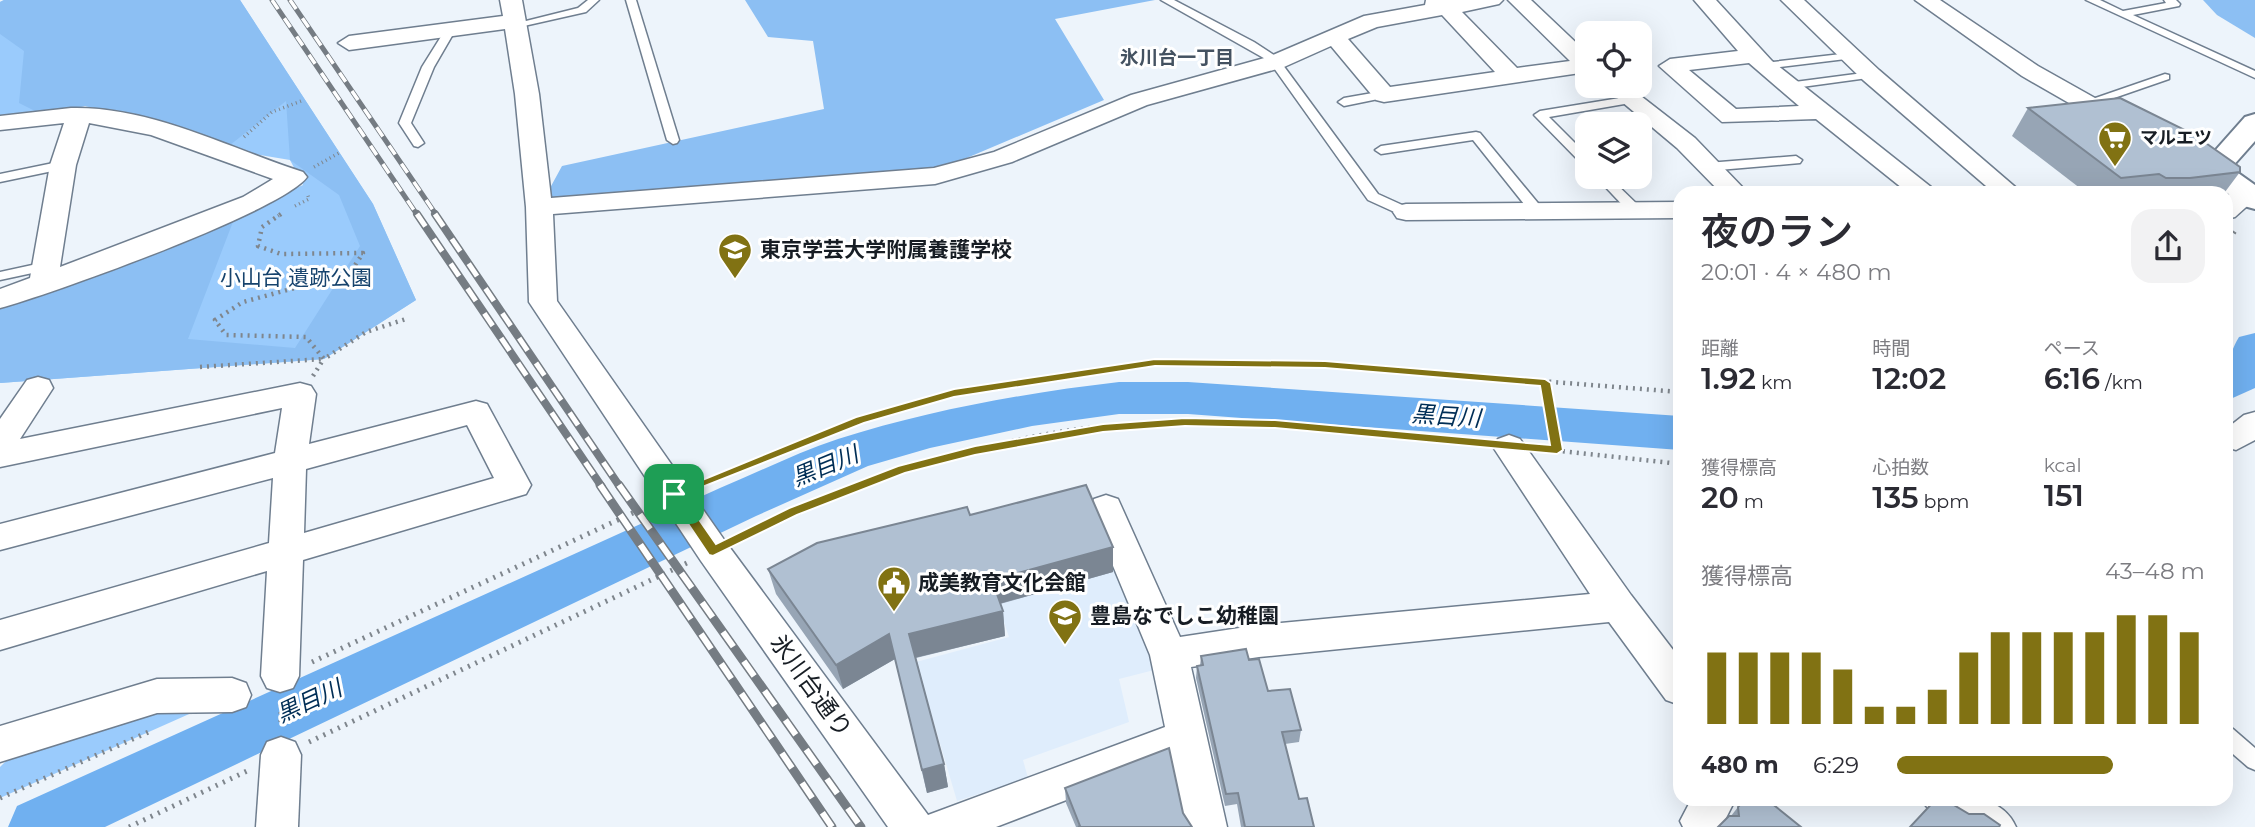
<!DOCTYPE html>
<html lang="ja">
<meta charset="utf-8">
<style>
body{margin:0;font-family:Montserrat,"Noto Sans JP",sans-serif;background:#f2f2f3;color:#2b2b33;height:100vh;display:flex;flex-direction:column;font-size:26px;white-space:nowrap}
*{box-sizing:border-box;margin:0}
p{font-size:23px;color:#7c7c81}
.icon{flex:none;width:38px;height:38px;fill:none;stroke:currentColor;stroke-width:2;stroke-linecap:round;stroke-linejoin:round}
.map{position:relative;flex:1;overflow:hidden}
.side{position:absolute;left:1673px;top:186px;width:560px;height:620px;display:flex;flex-direction:column;background:#fff;border-radius:21px;box-shadow:0 7px 28px #0002}
.side>*{flex:none}
.buttons{position:absolute;left:1575px;top:21px;display:grid;gap:14px}
.buttons a{display:grid;place-items:center;width:77px;height:77px;border-radius:14px;background:#fff;box-shadow:0 7px 28px #0002;font-size:35px}
.pin{position:absolute;display:grid;place-items:center;width:60px;height:60px;color:#fff;margin:-30px;border-radius:14px;box-shadow:0 4px 10px #0006}
.round{display:grid;place-items:center;flex:none;width:74px;height:74px;border-radius:21px;background:#f2f2f3}
.head{display:flex;align-items:center;justify-content:space-between;height:119px;padding:0 28px}
h1{font-size:38px;font-weight:600;line-height:52px}
.metrics{display:grid;grid-template-columns:repeat(3,1fr);gap:10px;height:119px;padding:7px 28px}
.metrics div{display:grid;align-content:center}
.metrics b{font-size:30px;font-weight:600}
.metrics small{font-size:19px;font-weight:400}
.metrics p{font-size:19px}
.chart{height:196px;padding:14px 28px}
.chart p{display:flex;justify-content:space-between}
.chart svg{width:100%;height:126px;margin-top:7px;stroke:#817213;stroke-width:6}
ul{padding:0 28px;list-style:none;font-size:23px}
li{display:grid;grid-template-columns:112px 84px 1fr;align-items:center;height:52px}
li i{height:18px;border-radius:9px;background:#817213}
.map>svg:first-child{display:block}
.built{fill:#dfedfc}
.green{fill:#9acbfc}
.forest{fill:#8cbff3}
.lines{fill:none;stroke-linecap:round;stroke-linejoin:round}
.river{fill:#70b0f0;fill-rule:evenodd}
.service-casing{stroke:#6f7e8f;stroke-width:3}
.minor-casing{stroke:#6f7e8f;stroke-width:3}
.tertiary-casing{stroke:#6f7e8f;stroke-width:4}
.path-far2{stroke:#7f868d;stroke-width:3.5;stroke-dasharray:1 3.5;stroke-linecap:butt}
.path-far1{stroke:#7f868d;stroke-width:4.5;stroke-dasharray:2 5;stroke-linecap:butt}
.path{stroke:#7f868d;stroke-width:5;stroke-dasharray:2 6;stroke-linecap:butt}
.service{fill:#fff;fill-rule:evenodd}
.minor{fill:#fff;fill-rule:evenodd}
.tertiary{fill:#fff;fill-rule:evenodd}
.rail-far2-casing{stroke:#757c83;stroke-width:5}
.rail-far1-casing{stroke:#757c83;stroke-width:8}
.rail-casing{stroke:#757c83;stroke-width:9}
.rail-far2{stroke:#fff;stroke-width:3.5;stroke-dasharray:11;stroke-linecap:butt}
.rail-far1{stroke:#fff;stroke-width:5;stroke-dasharray:15;stroke-linecap:butt}
.rail{stroke:#fff;stroke-width:6;stroke-dasharray:18;stroke-linecap:butt}
.wall{fill:#97a5b5}
.shaded-wall{fill:#7b8693}
.building{fill:#b0c0d2;stroke:#7b8693;stroke-width:2}
.route{fill:#817213;stroke:#fff;stroke-width:2;fill-rule:evenodd}
.labels{text-anchor:middle;stroke-width:6;stroke-linejoin:round;paint-order:stroke}
.far-poi-label{font-size:18px;font-weight:bold;fill:#171d24;stroke:#fff;text-anchor:start}
.far-neighbourhood-label{font-size:19px;font-weight:bold;fill:#445261;stroke:#fff}
.poi-label{font-size:21px;font-weight:bold;fill:#171d24;stroke:#fff;text-anchor:start}
.park-label{font-size:21px;fill:#16436d;stroke:#fff}
.water-label{font-size:23px;font-style:italic;fill:#002e56;stroke:#fff}
.near-street-label{font-size:24px;fill:#171d24;stroke:#fff}
</style>
<div class="map">
<svg width="2255" height="827" viewBox="0 0 2255 827">
<rect width="100%" height="100%" fill="#edf4fb"/>
<polygon class="built" points="1094,503 1162,668 1119,679 1129,722 1023,760 1028,778 957,801 916,662 1009,637 974,533"/>
<g class="green">
<polygon points="4,0 240,0 373,204 416,300 324,359 0,383 236,214 303,185 290,160 225,149 154,120 85,106 43,115 0,115 0,2"/>
<polygon points="232,695 0,798 0,767 33,734"/>
</g>
<g class="forest">
<polygon points="4,0 240,0 373,204 416,300 324,359 0,383 0,293 236,214 188,339 295,348 360,246 339,195 290,160 286,101 225,149 154,120 85,106 43,115 19,103 24,51 0,34 0,2"/>
<polygon points="745,0 1155,0 1055,19 1104,100 936,171 544,199 562,166 824,109 813,41 768,37"/>
<polygon points="2203,0 2255,0 2255,38 2217,15"/>
</g>
<g class="lines">
<g class="river">
<path d="M2255 333V388L2226 401C2226 376 2226 359 2239 337Z"/>
<path d="M1119 382H1188L1680 416V450L1188 414H1119L1032 426 930 448 868 466 756 516 105 827H8L17 806 720 488C759 472 798 452 838 439 930 410 1024 393 1119 382Z"/>
</g>
<g class="service-casing">
<g id="service">
<polygon points="588,0 599,0 586,12 515,28 510,25 578,8"/>
<polygon points="626,0 636,0 679,140 677,143 673,144 667,140"/>
<polygon points="1161,0 1174,0 1254,42 1277,57 1378,194 1411,209 1411,215 1401,215 1368,200 1269,61"/>
<polygon points="2086,0 2100,0 2123,11 2166,3 2164,0 2176,0 2180,4 2179,6 2133,15 2255,71 2255,78"/>
<polygon points="447,27 456,29 434,67 411,123 424,143 418,147 414,146 399,123 422,67"/>
<polygon points="1850,53 1854,54 1854,58 1764,69 1758,66 1764,63"/>
<polygon points="1871,72 1875,73 1875,77 1787,89 1781,86 1787,83"/>
<polygon points="2165,74 2169,75 2169,79 2088,107 2080,107 2078,104"/>
<polygon points="1384,91 1390,95 1388,97 1344,106 1338,102 1344,98"/>
<polygon points="1632,96 1636,98 1636,102 1549,117 1587,155 1587,166 1583,165 1534,115 1540,111"/>
<polygon points="1476,132 1480,133 1542,208 1542,214 1532,214 1473,140 1381,154 1375,150 1381,146"/>
<polygon points="1796,156 1802,160 1800,163 1707,171 1701,167 1707,163"/>
<polygon points="63,161 67,162 67,168 0,182 0,174"/>
<polygon points="1596,177 1609,177 1640,207 1640,213 1630,213"/>
<polygon points="46,262 51,263 53,266 51,269 0,280 0,272"/>
<polygon points="2226,726 2233,729 2255,748 2255,770 2248,767 2226,748"/>
</g>
</g>
<g class="minor-casing">
<g id="minor">
<path d="M500 0H522L539 94 551 198 934 168 994 152 1131 95 1268 57 1364 16 1425 5 1426 0H1503L1499 4 1462 12 1517 68 1570 61 1508 0H1531L1587 53V72L1384 102 1376 100 1331 46 1284 67 1147 105 1012 162 935 184 553 214 557 301 725 541 928 815 1165 727 1150 655 1089 508 1094 499 1106 495 1118 499 1180 637 1259 625 1590 594 1493 447 1498 439 1509 435 1520 439 1631 595 1680 659V705L1666 700 1609 622 1259 657 1191 667 1227 827H1185L1171 760 996 827H888L701 561 529 302 526 207 515 94 505 29 349 50 338 43 349 36 503 16ZM1442 15 1495 72 1390 87 1348 39 1377 27Z"/>
<path d="M1694 0H1716L1772 61 1931 187 1935 192H1907L1816 119 1722 122 1659 66 1670 59 1738 51ZM1749 63 1799 106 1736 109 1689 70Z"/>
<polygon points="1781,0 1804,0 1879,70 2021,192 1993,192 1863,80"/>
<polygon points="1915,0 1940,0 2038,66 2127,116 2130,121 2127,126 2109,126 2022,76"/>
<polygon points="1603,86 1628,86 1695,138 1747,192 1720,192 1677,148"/>
<path d="M71 108C150 106 229 148 303 172L307 177C283 211 49 295 0 308V289L30 278 50 165 64 123 0 130V116ZM89 123 151 135 273 179 243 197 60 267 76 165Z"/>
<polygon points="2247,184 2255,186 2255,199 2235,217 2226,219 2226,197 2238,187"/>
<polygon points="1680,202 1680,218 1406,220 1397,218 1393,212 1397,206 1406,204"/>
<path d="M38 377 49 380 53 388 20 439 300 383 311 386 316 394 309 444 476 401 487 404 531 485 526 494 303 560 299 676 293 688 280 692 267 688 261 676 267 571 0 650V620L269 543 273 478 0 550V524L275 453 282 408 0 467V419L27 380ZM467 425 494 478 304 533 306 469Z"/>
<polygon points="2255,412 2255,440 2236,450 2226,447 2226,429 2244,415"/>
<polygon points="232,678 246,683 251,695 246,707 232,712 157,713 0,762 0,726 157,679"/>
<polygon points="281,737 295,742 301,755 298,827 256,827 261,755 267,742"/>
<polygon points="1692,798 1736,798 1725,820 1728,827 1683,827 1680,821"/>
<path d="M1920 798C1954 798 2000 790 2016 827 1982 827 1937 827 1920 798Z"/>
</g>
</g>
<g class="tertiary-casing">
<polygon id="tertiary" points="2255,114 2255,141 2231,168 2255,185 2255,209 2244,206 2198,170 2245,117"/>
</g>
<g class="path-far2">
<polyline points="244,137 272,112 304,100"/>
<polyline points="314,167 339,153"/>
<polyline points="295,206 309,199 307,193"/>
<polyline points="278,216 281,214"/>
</g>
<g class="path-far1">
<polyline points="281,214 262,227 258,246 281,254 363,253 350,273 243,302 215,320 226,335 306,337 324,359 366,332 409,318"/>
<polyline points="2226,245 2235,231"/>
<polyline points="200,367 323,359"/>
<polyline points="313,376 323,360"/>
<polyline points="1545,383 1557,450"/>
<polyline points="1542,449 1680,464"/>
<polyline points="700,483 860,420 954,393 1155,362 1325,364 1680,392"/>
<path d="M858 487C946 455 1039 429 1133 424 1250 417 1367 433 1484 444"/>
</g>
<g class="path">
<polyline points="739,538 863,485"/>
<polyline points="312,662 650,505"/>
<polyline points="281,704 281,726"/>
<polyline points="309,742 687,563"/>
<polyline points="0,798 153,730"/>
<polyline points="129,827 247,771"/>
</g>
<use href="#service" class="service"/>
<use href="#minor" class="minor"/>
<use href="#tertiary" class="tertiary"/>
<g class="rail-far2-casing">
<g id="rail-far2">
<polyline points="272,0 418,216"/>
<polyline points="290,0 437,216"/>
</g>
</g>
<g class="rail-far1-casing">
<g id="rail-far1">
<polyline points="417,214 602,487"/>
<polyline points="435,214 620,487"/>
</g>
</g>
<g class="rail-casing">
<g id="rail">
<polyline points="600,485 832,827"/>
<polyline points="619,485 861,827"/>
</g>
</g>
<use href="#rail-far2" class="rail-far2"/>
<use href="#rail-far1" class="rail-far1"/>
<use href="#rail" class="rail"/>
</g>
<g class="wall">
<polygon points="2028,108 2240,172 2225,192 2085,192 2012,136"/>
<polygon points="970,515 1113,547 1113,572 1000,604 1003,611 1005,636 916,658 944,764 948,787 927,793 895,659 843,689 776,594 768,569"/>
<polygon points="1201,656 1249,660 1268,691 1301,730 1299,742 1285,744 1299,799 1314,827 1241,827 1237,804 1225,806 1196,678 1197,666 1200,666"/>
<polygon points="1065,788 1183,813 1192,827 1076,827 1066,803"/>
<polygon points="1738,807 1801,827 1731,816"/>
</g>
<g class="shaded-wall">
<polygon points="1113,547 1113,572 995,605 992,580"/>
<polygon points="1003,611 1005,636 914,658 909,634"/>
<polygon points="889,634 895,659 843,689 836,665"/>
<polygon points="944,764 948,787 927,793 922,770"/>
</g>
<g class="building">
<polygon points="2120,98 2193,134 2240,167 2240,172 2190,178 2166,178 2159,174 2121,178 2028,108"/>
<polygon points="1086,485 1113,547 992,580 1003,611 909,634 944,764 922,770 889,634 836,665 768,569 817,543 967,507 970,515"/>
<polygon points="1246,649 1249,660 1259,659 1268,691 1290,689 1301,730 1282,732 1299,799 1307,798 1314,827 1245,827 1238,793 1226,794 1197,666 1203,665 1201,656"/>
<polygon points="1169,748 1183,813 1192,827 1078,827 1080,826 1065,788"/>
<polygon points="1746,798 1765,798 1801,827 1718,827 1729,816 1739,816 1738,807"/>
<polygon points="1937,798 1942,798 1969,814 1984,814 2000,825 1999,827 1910,827"/>
</g>
<path class="route" d="M1155 359 1325 361 1545 379 1551 383 1563 450 1557 454 1275 428 1185 426 1103 432 975 455 905 473 797 515 713 556 709 555 668 494 856 417 954 389ZM1155 366 1325 368 1540 386 1550 445 1275 420 1185 418 1103 424 975 446 898 466 789 508 716 544 682 495 864 423 954 397Z"/>
<defs>
<g id="supermarket-pin" transform="scale(1.75)"><path d="M0 17L-7.5 6A9.5 9.5 0 1 1 7.5 6Z" fill="#817213" stroke="#fff"/><path d="M-6-5.5h2.5l.6 2H6L4.5 2H-2.5L-4.4-4H-6ZM-1.5 3.2a1.3 1.3 0 1 0 .1 0ZM3 3.2a1.3 1.3 0 1 0 .1 0Z" fill="#fff"/></g>
<g id="school-pin" transform="scale(1.75)"><path d="M0 17L-7.5 6A9.5 9.5 0 1 1 7.5 6Z" fill="#817213" stroke="#fff"/><path d="M0-5L7-2L0 1L-7-2ZM-4 1L0 2.5L4 1V4Q0 6-4 4Z" fill="#fff"/></g>
<g id="civic-pin" transform="scale(1.75)"><path d="M0 17L-7.5 6A9.5 9.5 0 1 1 7.5 6Z" fill="#817213" stroke="#fff"/><path d="M-.6-6.5H3V-4.5H.6V-3L4-1V1h2V6H-6V1h2V-1L-.6-3ZM-1.2 2.5V6h2.4V2.5Z" fill="#fff"/></g>
</defs>
<g fill-rule="evenodd">
<use href="#supermarket-pin" x="2115" y="138"/>
<use href="#school-pin" x="735" y="250"/>
<use href="#civic-pin" x="894" y="583"/>
<use href="#school-pin" x="1065" y="616"/>
</g>
<g class="labels">
<g class="far-poi-label">
<text x="2140" y="144">マルエツ</text>
</g>
<g class="far-neighbourhood-label">
<text x="1177" y="64">氷川台一丁目</text>
</g>
<g class="poi-label">
<text x="760" y="257">東京学芸大学附属養護学校</text>
<text x="918" y="590">成美教育文化会館</text>
<text x="1090" y="623">豊島なでしこ幼稚園</text>
</g>
<g class="park-label">
<text x="296" y="285">小山台 遺跡公園</text>
</g>
<g class="water-label">
<text transform="translate(1446 416) rotate(4)" y="8">黒目川</text>
<text transform="translate(825 466) rotate(-22)" y="8">黒目川</text>
<text transform="translate(309 701) rotate(-25)" y="8">黒目川</text>
</g>
<g class="near-street-label">
<text transform="translate(811 686) rotate(54)" y="8">氷川台通り</text>
</g>
</g>
</svg>
<div class="buttons">
<a><svg class="icon" aria-label="locate" viewBox="0 0 24 24"><circle cx="12" cy="12" r="6"/><path d="M12 2v4M12 18v4M2 12h4M18 12h4"/></svg></a>
<a><svg class="icon" aria-label="layers" viewBox="0 0 24 24"><path d="M12 4l9 5-9 5-9-5zM3 14l9 5 9-5"/></svg></a>
</div>
<div class="pin" style="left:674px;top:494px;background:#1e9e55"><svg class="icon" aria-label="arrive" viewBox="0 0 24 24"><path d="M6 21V4h12l-3 4 3 4H6"/></svg></div>
<section class="side">
<div class="head"><div><h1>夜のラン</h1><p>20:01 · 4 × 480 m</p></div><a class="round"><svg class="icon" aria-label="share" viewBox="0 0 24 24"><path d="M12 15V3M7 8l5-5 5 5M5 13v7h14v-7"/></svg></a></div>
<div class="metrics">
<div><p>距離</p><b>1.92<small> km</small></b></div>
<div><p>時間</p><b>12:02</b></div>
<div><p>ペース</p><b>6:16<small> /km</small></b></div>
</div>
<div class="metrics">
<div><p>獲得標高</p><b>20<small> m</small></b></div>
<div><p>心拍数</p><b>135<small> bpm</small></b></div>
<div><p>kcal</p><b>151</b></div>
</div>
<div class="chart"><p><span>獲得標高</span>43–48 m</p>
<svg viewBox="0 0 160 44" preserveAspectRatio="none"><path d="M5 44V19M15 44V19M25 44V19M35 44V19M45 44V25M55 44V38M65 44V38M75 44V32M85 44V19M95 44V12M105 44V12M115 44V12M125 44V12M135 44V6M145 44V6M155 44V12"/></svg>
</div>
<ul>
<li><b>480 m</b>6:29<i style="width:70%"></i></li>
</ul>
</section>
</div>
